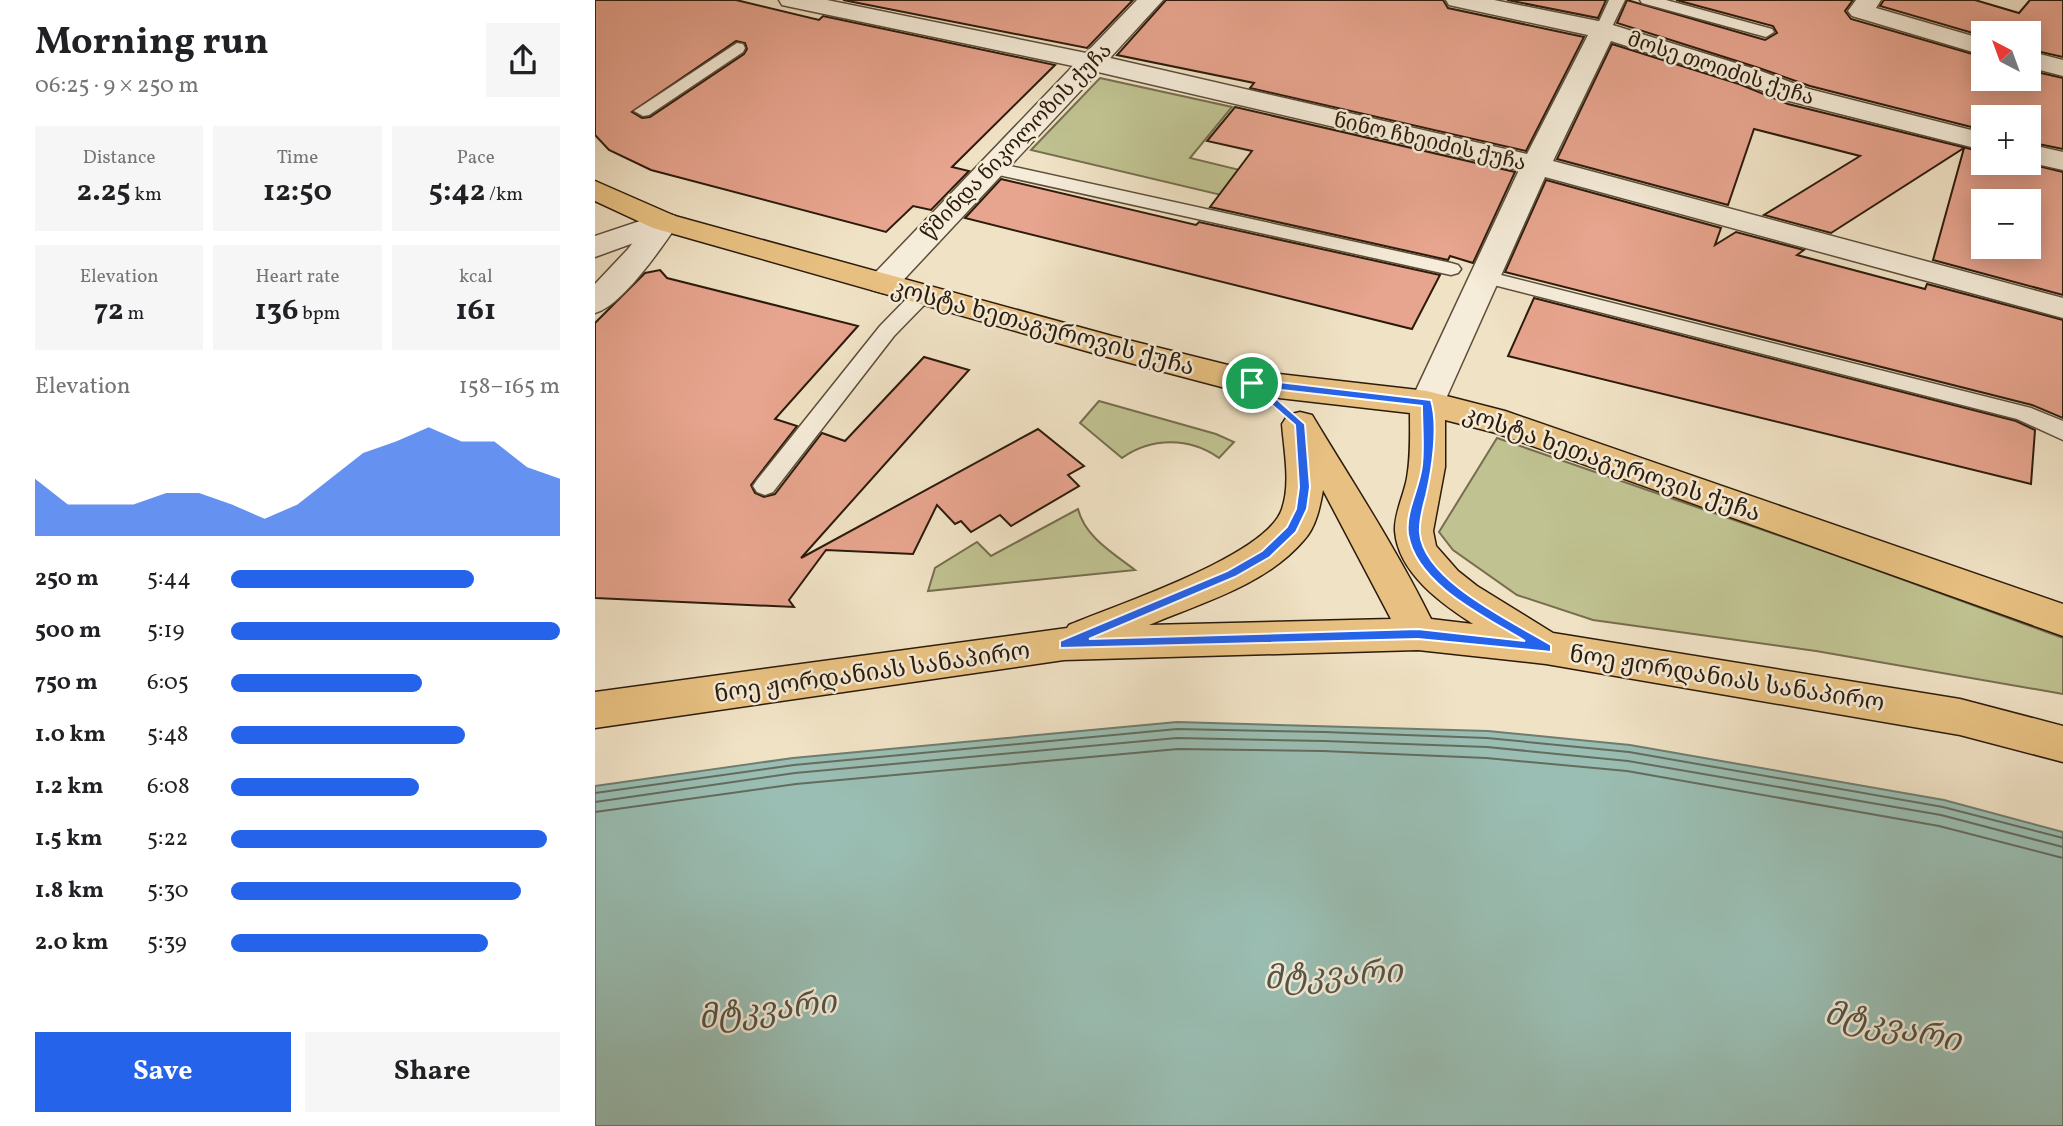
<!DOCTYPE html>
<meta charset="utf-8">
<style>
body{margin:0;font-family:Vollkorn,"Noto Serif Georgian",serif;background:#f6f6f6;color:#202124;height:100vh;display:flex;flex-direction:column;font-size:26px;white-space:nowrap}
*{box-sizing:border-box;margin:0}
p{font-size:23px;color:#757577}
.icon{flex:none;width:38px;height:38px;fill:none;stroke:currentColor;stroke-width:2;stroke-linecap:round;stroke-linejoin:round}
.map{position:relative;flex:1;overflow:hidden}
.panel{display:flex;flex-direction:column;background:#fff;width:595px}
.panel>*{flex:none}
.needle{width:46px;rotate:319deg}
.controls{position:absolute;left:1376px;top:21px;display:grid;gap:14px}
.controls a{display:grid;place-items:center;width:70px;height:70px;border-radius:0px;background:#fff;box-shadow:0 4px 18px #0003;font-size:35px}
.pin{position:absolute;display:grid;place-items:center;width:60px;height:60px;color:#fff;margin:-30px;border:4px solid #fff;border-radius:50%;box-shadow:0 2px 7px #0007}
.round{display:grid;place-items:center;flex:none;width:74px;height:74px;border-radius:0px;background:#f6f6f6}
.overview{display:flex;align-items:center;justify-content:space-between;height:119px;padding:0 35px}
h1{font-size:38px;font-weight:700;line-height:52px}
.figures{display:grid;grid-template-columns:repeat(3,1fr);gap:10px;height:119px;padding:7px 35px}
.figures div{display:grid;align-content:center;border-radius:0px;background:#f6f6f6;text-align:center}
.figures b{font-size:30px;font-weight:700}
.figures small{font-size:19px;font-weight:400}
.figures p{font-size:19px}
.chart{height:196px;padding:14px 35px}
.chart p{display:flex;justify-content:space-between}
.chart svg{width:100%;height:126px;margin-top:7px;fill:#2563eb;opacity:.7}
.action{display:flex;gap:14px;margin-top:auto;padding:14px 35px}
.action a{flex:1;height:80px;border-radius:0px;background:#2563eb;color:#fff;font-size:28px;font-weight:700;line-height:80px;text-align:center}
.action a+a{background:#f6f6f6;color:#202124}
ul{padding:0 35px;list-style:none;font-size:23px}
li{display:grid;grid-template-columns:112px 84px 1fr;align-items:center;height:52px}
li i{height:18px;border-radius:9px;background:#2563eb}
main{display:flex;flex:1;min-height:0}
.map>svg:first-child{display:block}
.green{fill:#c0c291;stroke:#766e4e;stroke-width:2}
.water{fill:#9abeb3;stroke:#6e7d70;stroke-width:2}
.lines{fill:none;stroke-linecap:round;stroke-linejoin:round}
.shore{stroke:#636c5f;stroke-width:2}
.building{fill:#e7a48e;stroke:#2c1b0b;stroke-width:2;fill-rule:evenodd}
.service-casing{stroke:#5d4d3a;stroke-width:3}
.minor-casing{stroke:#5d4d3a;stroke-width:3}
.tertiary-casing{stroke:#5d4d3a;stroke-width:3}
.primary-casing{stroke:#2c1b0b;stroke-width:3}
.service{fill:#f5ecd9;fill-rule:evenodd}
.minor{fill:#f5ecd9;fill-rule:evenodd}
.tertiary{fill:#f5ecd9;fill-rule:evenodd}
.primary{fill:#e8c182;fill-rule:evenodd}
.route{fill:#2563eb;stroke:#fff;stroke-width:2;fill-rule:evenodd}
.labels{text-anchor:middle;stroke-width:5;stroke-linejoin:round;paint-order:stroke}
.far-street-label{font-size:21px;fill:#2c1b0b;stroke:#f5ecd9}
.street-label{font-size:24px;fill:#2c1b0b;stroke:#f5ecd9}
.near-water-label{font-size:32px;font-style:italic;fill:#525446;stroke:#f5ecd9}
</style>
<main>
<section class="panel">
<div class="overview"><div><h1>Morning run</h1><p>06:25 · 9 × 250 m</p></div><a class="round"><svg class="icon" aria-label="share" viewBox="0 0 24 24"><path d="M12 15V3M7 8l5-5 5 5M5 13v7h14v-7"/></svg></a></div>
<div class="figures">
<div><p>Distance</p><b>2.25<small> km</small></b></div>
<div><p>Time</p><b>12:50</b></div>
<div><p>Pace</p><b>5:42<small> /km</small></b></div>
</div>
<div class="figures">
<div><p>Elevation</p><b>72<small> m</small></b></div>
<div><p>Heart rate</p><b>136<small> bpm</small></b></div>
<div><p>kcal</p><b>161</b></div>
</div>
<div class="chart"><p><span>Elevation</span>158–165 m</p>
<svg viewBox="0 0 160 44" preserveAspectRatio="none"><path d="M0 44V24L10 33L20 33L30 33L40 29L50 29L60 33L70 38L80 33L90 24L100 15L110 11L120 6L130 11L140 11L150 20L160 24V44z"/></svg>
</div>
<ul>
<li><b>250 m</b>5:44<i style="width:74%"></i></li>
<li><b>500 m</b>5:19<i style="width:100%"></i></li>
<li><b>750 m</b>6:05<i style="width:58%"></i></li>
<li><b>1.0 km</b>5:48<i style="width:71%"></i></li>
<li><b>1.2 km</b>6:08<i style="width:57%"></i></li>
<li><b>1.5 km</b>5:22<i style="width:96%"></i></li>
<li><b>1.8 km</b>5:30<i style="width:88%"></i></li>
<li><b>2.0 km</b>5:39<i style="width:78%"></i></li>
</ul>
<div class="action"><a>Save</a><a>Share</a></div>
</section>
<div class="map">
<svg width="1468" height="1126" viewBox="0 0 1468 1126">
<rect width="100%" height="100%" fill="#f0e2c5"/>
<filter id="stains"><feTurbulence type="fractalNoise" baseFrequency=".00286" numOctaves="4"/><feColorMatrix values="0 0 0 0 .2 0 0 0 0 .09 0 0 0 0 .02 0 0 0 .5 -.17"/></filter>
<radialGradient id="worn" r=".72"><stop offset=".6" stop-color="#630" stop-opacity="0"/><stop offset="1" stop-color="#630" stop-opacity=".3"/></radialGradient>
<g class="green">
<polygon points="505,78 637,107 595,158 645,170 626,195 436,150"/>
<path d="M504 401 621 434 639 442 624 458C595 437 556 437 527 458L485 423Z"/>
<polygon points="902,438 1246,557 1468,638 1468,694 1221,651 998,620 922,595 858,550 844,532"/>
<path d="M483 509C490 537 518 553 540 570L333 591 340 568 382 542 396 556Z"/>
</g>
<polygon class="water" points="582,722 893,731 1035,745 1349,800 1468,832 1468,1126 0,1126 0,786 198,758"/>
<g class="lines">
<g class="shore">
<polyline points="0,793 199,765 582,729 729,732 892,738 1034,752 1348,807 1468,838"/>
<polyline points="0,802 200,773 582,738 729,741 892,747 1033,761 1346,815 1468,847"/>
<polyline points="0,812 201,784 583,749 728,751 891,758 1032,771 1344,826 1468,858"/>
</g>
</g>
<g class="building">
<path d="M0 0H141L224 20 228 16 460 65 357 167 374 171 336 210 318 206 291 232 56 170 14 150 0 135ZM141 41 150 43 152 49 149 54 55 117 47 118 37 112Z"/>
<polygon points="248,0 538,0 492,48"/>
<polygon points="571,0 848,0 853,8 989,37 931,151 655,88 659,83 522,55"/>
<polygon points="912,0 1011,0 1003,18"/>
<polygon points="1032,0 1170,40 1182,33 1178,26 1081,0 1258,0 1250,11 1256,19 1388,57 1388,79 1433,79 1433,70 1468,78 1468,149 1433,142 1433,117 1388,117 1388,130 1215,86 1164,68 1022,23"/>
<polygon points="1289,0 1380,0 1424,13 1435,0 1468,0 1468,57 1433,49 1433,33 1388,33 1388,36 1285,6"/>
<path d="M1017 44 1144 84 1193 104 1388 152V163H1431L1468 172V295L1338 260 1369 148 1236 233 1169 215 1265 156 1159 129 1133 205 962 159ZM1388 201H1433V247H1388Z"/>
<polygon points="640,107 920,172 878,263 855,256 853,260 615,207 657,151 612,141"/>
<polygon points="406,179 601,225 604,222 845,275 817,329 370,218"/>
<polygon points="951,180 1126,228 1120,245 1141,232 1209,250 1202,255 1330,289 1332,284 1468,320 1468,418 1437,405 910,272"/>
<polygon points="65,270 72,278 263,326 180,419 202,426 156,485 160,493 169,497 180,494 227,433 250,441 329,357 374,370 206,558 443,429 489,466 473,475 484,486 416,526 405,515 376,532 366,521 360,524 342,505 318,554 231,550 194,600 199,607 0,598 0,323 50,273"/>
<polygon points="939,298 1421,421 1440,430 1436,484 913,356"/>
</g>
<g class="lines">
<g class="service-casing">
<g id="service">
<polygon points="1014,0 1030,0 1014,33 1002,33 1000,30"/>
<polygon points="1045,0 1071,0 1177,29 1179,32 1171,37 1047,3"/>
<polygon points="142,43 148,44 150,48 148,52 54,115 48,116 39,111"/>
<polygon points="397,162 856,263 863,265 866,269 863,273 856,275 390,172 388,168 390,164"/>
<polygon points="890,271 1436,408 1468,421 1468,440 1422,419 883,281 880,277 883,273"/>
<polygon points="328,288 335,289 338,294 335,299 299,336 178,492 170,495 162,492 158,486 162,480 285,326 321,289"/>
</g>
</g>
<g class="minor-casing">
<g id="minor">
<polygon points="184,0 232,0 491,53 542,0 568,0 515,58 932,154 993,35 863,7 854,5 851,0 899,0 1008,22 1163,70 1214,89 1388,133 1388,150 1194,101 1145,82 1016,41 958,161 1468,298 1468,318 950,177 849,403 844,411 832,415 820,411 815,403 924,170 503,72 299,290 288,293 277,290 272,283 277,276 478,66 196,7 187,5"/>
<polygon points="1261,0 1286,0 1281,8 1388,39 1388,55 1257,16 1253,11"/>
<polygon points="1433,51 1468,60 1468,76 1433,67"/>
<polygon points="1433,144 1468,152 1468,170 1433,162"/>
<path d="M69 213 80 216 84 222C68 246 27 306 0 313V284L33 249 58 216Z"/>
</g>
</g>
<g class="tertiary-casing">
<polygon id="tertiary" points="69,213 80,216 84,222 80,228 0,257 0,236"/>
</g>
<g class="primary-casing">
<path id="primary" d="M0 181 80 216 517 336 657 371 832 391 910 411 1468 604V636L901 433 850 420V467L838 531 841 546 863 571 882 586 958 633 1365 699 1468 726V762L1365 735 951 664 823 650 469 660 0 728V692L472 628 474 625C521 605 672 556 687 509 696 483 689 451 687 424L693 415 705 412 717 415C758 483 801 548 836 619L878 624C847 604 803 573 800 531 799 514 809 495 812 478 816 456 815 435 815 413L657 395 505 355 58 228 0 201ZM728 490 796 619 554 625C606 603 671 585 709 540 721 527 725 507 728 490Z"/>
</g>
<use href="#service" class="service"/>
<use href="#minor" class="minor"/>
<use href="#tertiary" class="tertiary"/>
<use href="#primary" class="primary"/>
</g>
<path class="route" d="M657 379 836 400C844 426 837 470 831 496 828 507 824 521 825 533 829 581 918 622 956 645V652L823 639 465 648V641L632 571 667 551 692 527 701 509 704 487 700 425 654 385 652 383ZM669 388 827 406C827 425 829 446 827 465 825 488 810 511 813 534 821 585 891 617 930 641L823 629 494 639 640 577 675 557 701 532 712 509 715 487 710 424Z"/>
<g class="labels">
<g class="far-street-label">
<text transform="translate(1126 68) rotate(18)" y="7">მოსე თოიძის ქუჩა</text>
<text transform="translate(421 141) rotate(-46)" y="7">წმინდა ნიკოლოზის ქუჩა</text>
<text transform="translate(835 141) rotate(13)" y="7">ნინო ჩხეიძის ქუჩა</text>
</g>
<g class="street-label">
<text transform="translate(448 327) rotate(15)" y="8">კოსტა ხეთაგუროვის ქუჩა</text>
<text transform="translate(1017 463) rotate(19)" y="8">კოსტა ხეთაგუროვის ქუჩა</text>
<text transform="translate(277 672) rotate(-8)" y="8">ნოე ჟორდანიას სანაპირო</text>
<text transform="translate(1132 678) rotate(9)" y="8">ნოე ჟორდანიას სანაპირო</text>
</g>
<g class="near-water-label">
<text transform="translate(738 974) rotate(-3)" y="11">მტკვარი</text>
<text transform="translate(172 1009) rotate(-7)" y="11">მტკვარი</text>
<text transform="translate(1298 1026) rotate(12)" y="11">მტკვარი</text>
</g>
</g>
<rect width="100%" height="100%" filter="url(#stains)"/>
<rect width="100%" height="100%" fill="url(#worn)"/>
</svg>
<div class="controls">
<a><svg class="needle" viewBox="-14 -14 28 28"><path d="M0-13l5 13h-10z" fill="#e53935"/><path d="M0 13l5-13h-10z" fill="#757577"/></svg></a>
<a>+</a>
<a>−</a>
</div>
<div class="pin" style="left:657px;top:383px;background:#1e9e55"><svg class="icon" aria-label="arrive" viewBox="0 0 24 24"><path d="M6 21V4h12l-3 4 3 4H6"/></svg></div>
</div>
</main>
